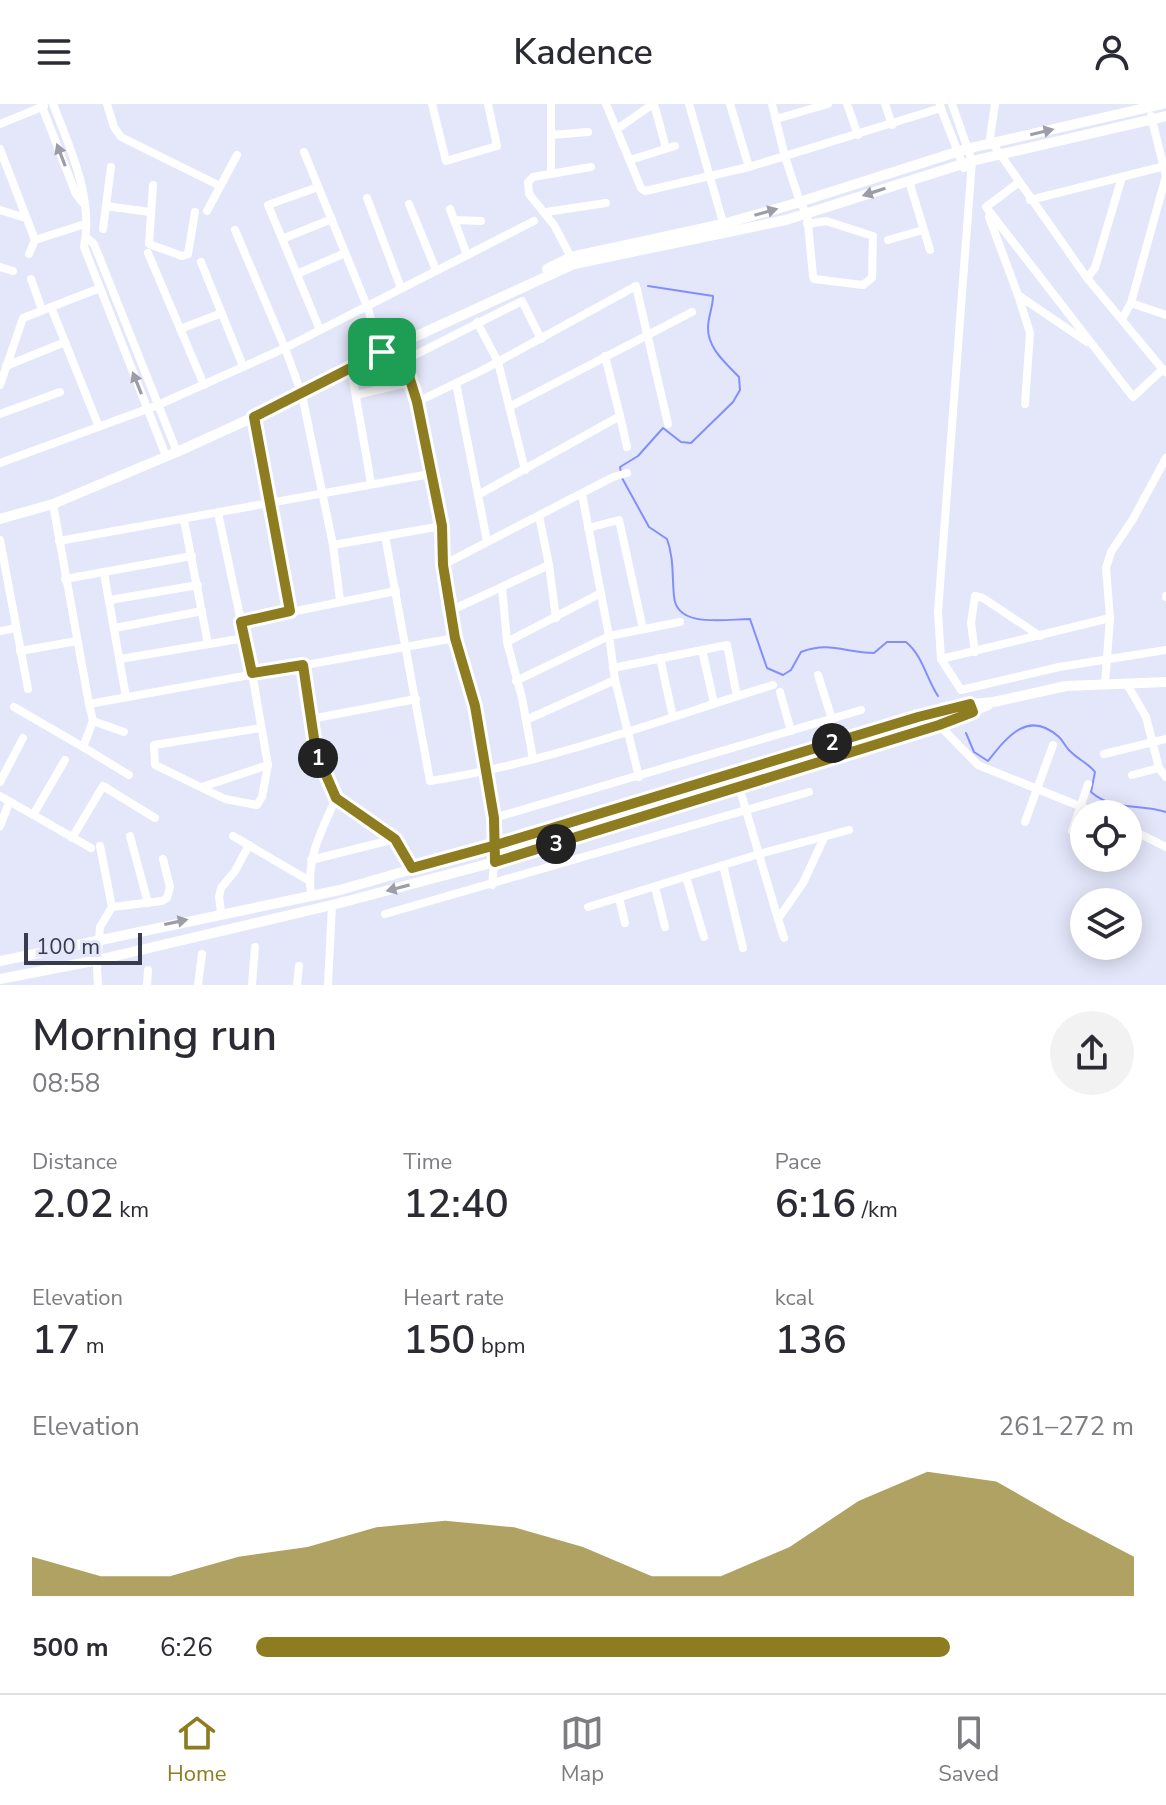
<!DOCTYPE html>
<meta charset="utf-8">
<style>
body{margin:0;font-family:"Nunito Sans",sans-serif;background:#f2f2f3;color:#2b2b33;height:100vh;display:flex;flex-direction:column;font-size:30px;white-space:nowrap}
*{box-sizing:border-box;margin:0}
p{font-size:26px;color:#7c7c81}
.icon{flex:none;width:44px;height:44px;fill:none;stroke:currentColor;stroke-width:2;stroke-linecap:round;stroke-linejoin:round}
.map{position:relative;height:881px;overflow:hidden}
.details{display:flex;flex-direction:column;background:#fff;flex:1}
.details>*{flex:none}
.buttons{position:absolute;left:1070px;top:696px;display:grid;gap:16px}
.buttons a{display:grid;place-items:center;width:72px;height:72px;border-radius:50%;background:#fff;box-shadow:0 4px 20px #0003;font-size:40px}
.scale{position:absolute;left:24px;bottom:20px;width:118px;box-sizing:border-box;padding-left:8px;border:4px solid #383b4d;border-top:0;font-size:22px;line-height:28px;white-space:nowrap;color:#383b4d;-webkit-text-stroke:6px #e4e7fa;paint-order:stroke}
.pin{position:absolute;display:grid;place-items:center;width:68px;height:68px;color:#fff;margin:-34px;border-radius:16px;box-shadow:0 4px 12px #0006}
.km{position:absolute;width:40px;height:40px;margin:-20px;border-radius:50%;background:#222;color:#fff;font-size:22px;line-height:40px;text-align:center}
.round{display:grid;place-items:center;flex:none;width:84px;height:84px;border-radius:42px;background:#f2f2f3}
.summary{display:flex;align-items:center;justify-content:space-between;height:136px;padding:0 32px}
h1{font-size:44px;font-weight:600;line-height:60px}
.metrics{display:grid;grid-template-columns:repeat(3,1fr);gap:12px;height:136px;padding:8px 32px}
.metrics div{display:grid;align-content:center}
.metrics b{font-size:40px;font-weight:600}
.metrics small{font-size:22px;font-weight:400}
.metrics p{font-size:22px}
.chart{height:224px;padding:16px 32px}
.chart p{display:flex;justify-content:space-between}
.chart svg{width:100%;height:144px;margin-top:8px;fill:#8e7c21;opacity:.7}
ul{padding:0 32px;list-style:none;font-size:26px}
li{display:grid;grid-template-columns:128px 96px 1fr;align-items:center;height:60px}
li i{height:20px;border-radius:10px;background:#8e7c21}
header{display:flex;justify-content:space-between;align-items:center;height:104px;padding:0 32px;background:#fff;font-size:36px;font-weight:600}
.menu{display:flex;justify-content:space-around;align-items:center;height:112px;border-top:2px solid #e1e1e2;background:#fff;font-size:22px;color:#7c7c81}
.menu a{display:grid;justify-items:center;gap:4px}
.menu .current{color:#8e7c21}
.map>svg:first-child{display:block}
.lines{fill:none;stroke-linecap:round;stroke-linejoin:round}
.stream{stroke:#838efe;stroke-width:2}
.minor{stroke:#fff;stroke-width:8}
.tertiary{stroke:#fff;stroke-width:10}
.oneway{fill:#9c9da6}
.route-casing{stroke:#fff;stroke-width:16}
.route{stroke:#8e7c21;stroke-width:10}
</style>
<header><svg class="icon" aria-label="menu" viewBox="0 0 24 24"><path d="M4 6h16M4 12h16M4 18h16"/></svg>Kadence<svg class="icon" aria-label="person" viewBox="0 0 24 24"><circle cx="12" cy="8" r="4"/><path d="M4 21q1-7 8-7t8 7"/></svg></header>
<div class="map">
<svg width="1166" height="881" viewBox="0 0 1166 881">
<rect width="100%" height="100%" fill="#e4e7fa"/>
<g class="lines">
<g class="stream">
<path d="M621 368 620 363 638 352 663 324 681 338 691 339 733 298 740 286 739 273C726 259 708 245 708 224 708 213 713 203 713 192L648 182"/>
<path d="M622 374 649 423 667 435C674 454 672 472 674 492 676 525 726 515 750 515L767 564 783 571 791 566 801 548C830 537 846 549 874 549L887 538H906C923 552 926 574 938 592"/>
<path d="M966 629 974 648 988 657C1007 633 1028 605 1059 633 1064 638 1066 644 1071 648 1079 656 1088 659 1095 668L1091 688C1114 708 1139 699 1166 708"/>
</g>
<g class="minor">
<polyline points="41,0 76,90 83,99"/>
<path d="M53 0C70 44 94 95 84 143L166 352"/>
<polyline points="107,0 114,23 121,33 220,82"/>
<polyline points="432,0 446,57 497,42 488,0"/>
<polyline points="606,0 641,84 645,87 749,63 941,4"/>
<polyline points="654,0 666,44"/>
<polyline points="689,0 724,122"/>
<polyline points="730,0 749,63"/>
<polyline points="772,0 785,53 800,98 807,110 813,172 814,175 863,181 872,174 873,132 826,117 807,120"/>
<polyline points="847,0 858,31"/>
<polyline points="885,0 892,21"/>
<polyline points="952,0 972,57 938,508 941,555 961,586 1059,563 1166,546"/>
<polyline points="940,2 964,64"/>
<polyline points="776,15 828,0"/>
<polyline points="0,20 44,2"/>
<polyline points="617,25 653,0"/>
<polyline points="551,31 588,28"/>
<polyline points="993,40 1087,174 1165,268"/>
<polyline points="989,41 995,0"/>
<polyline points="0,45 35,136"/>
<polyline points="304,48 367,202 382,248"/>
<polyline points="630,56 675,42"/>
<polyline points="551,69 551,0"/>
<polyline points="909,77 930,146"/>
<polyline points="1018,79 986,103 1133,293 1163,265"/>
<polyline points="153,81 149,140 182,152 188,150 195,108"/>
<polyline points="318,83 268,101 320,226"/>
<polyline points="367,94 401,184"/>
<polyline points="1030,96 1165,62"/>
<polyline points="409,100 436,166"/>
<polyline points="106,102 150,108"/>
<polyline points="450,105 467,151"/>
<polyline points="0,106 26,114"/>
<polyline points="207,107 237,51"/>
<polyline points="546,108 606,99"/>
<polyline points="989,113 1018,191 1087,238"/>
<polyline points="454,116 481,117"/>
<polyline points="103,125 111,63"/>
<polyline points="235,126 285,244 302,291 333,441 340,496"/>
<polyline points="86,133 94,140 177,348"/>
<polyline points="282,135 332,115"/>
<polyline points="888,136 923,126"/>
<polyline points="148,149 204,281"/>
<polyline points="29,150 35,136 85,120"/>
<polyline points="573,157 554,121 529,90 528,78 533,73 591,63"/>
<polyline points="201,158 243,262"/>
<polyline points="0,163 13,167"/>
<polyline points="297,170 345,149"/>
<polyline points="1087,174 1095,164 1122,73"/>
<polyline points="31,175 42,206"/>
<polyline points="1018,191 1030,229 1025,300"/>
<polyline points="1131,199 1166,211"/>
<polyline points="51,203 99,323"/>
<polyline points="1122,215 1131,199 1166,72 1151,12"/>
<polyline points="477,218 498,258 525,366"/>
<polyline points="180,225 222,209"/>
<polyline points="399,240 417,298 442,422 443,461 455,534 475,602 494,714 496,741 492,781"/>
<polyline points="405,256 522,197 541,235"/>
<polyline points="6,262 65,238"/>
<polyline points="351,265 371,379"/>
<polyline points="456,279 487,437"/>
<polyline points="0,281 23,214 100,184"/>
<polyline points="356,291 411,278"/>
<polyline points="417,298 483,266 636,182 668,320"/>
<polyline points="509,303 692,208"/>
<polyline points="0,310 60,288"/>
<polyline points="620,312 627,343"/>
<polyline points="254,313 290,507"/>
<polyline points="0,359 158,301 285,244 534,117"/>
<polyline points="582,390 609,532 615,576 639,673"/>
<polyline points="478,391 620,312 605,252"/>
<polyline points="53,400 89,600 455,534"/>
<polyline points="218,409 252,569 268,661 262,693 257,701 225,695 155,661 154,641 261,624"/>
<polyline points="539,412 549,461 556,514"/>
<polyline points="184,416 208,540"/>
<polyline points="588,424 619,416 643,525"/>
<path d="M385 432 430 677C548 659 660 616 773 581"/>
<polyline points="0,436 28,585"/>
<polyline points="59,437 430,370"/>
<polyline points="333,441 442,422"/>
<polyline points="443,461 613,373 627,369"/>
<polyline points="104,469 126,593"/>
<polyline points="65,475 192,452"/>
<polyline points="502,483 507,538 522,594 533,655"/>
<polyline points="1166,492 1166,493"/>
<polyline points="110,496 198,481"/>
<polyline points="452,506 549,461"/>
<polyline points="241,518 396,487"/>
<polyline points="115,524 202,507"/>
<polyline points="0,527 16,524"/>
<polyline points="507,538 601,489"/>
<polyline points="702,546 714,599"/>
<polyline points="20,547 77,537"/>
<polyline points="975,548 971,519 975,492 983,494 1040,532"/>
<polyline points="660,554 673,613"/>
<polyline points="120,555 245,534"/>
<polyline points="941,555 1110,514"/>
<polyline points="303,561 316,648 336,694 395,735 412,764"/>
<polyline points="613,564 727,541 737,592"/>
<polyline points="818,571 832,615"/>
<polyline points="516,577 609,532 680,518"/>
<polyline points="1105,580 1110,514 1106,464 1111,448 1133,415 1166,354"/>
<polyline points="1127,580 1146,613 1159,664 1166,673"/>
<polyline points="780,588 791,627"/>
<polyline points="89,600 93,617 83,643 129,671"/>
<polyline points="14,603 83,643"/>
<polyline points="311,615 416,595"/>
<polyline points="526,616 615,576"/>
<polyline points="93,617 124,628"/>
<polyline points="939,621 978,661 1099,710"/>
<polyline points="1104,650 1166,635"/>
<polyline points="735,669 778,815 803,779 824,734"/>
<polyline points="1132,671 1159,664"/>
<polyline points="0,678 23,634"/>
<polyline points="202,683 268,661"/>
<polyline points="0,692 91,744"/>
<polyline points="33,711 65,656"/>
<polyline points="494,714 861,606"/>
<polyline points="1025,718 1053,641"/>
<polyline points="0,722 9,699"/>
<polyline points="1128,724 1166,743"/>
<polyline points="1072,727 1088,680"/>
<polyline points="130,732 148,799"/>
<polyline points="233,732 308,776"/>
<polyline points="72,734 103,682 155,714"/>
<polyline points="311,756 395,735"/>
<polyline points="723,761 743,844"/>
<polyline points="686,773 704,833"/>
<polyline points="655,783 665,823"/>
<path d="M311 791C306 754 321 728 336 694"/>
<polyline points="619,794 625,819"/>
<polyline points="112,803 162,797 167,794 170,783 163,755"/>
<polyline points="588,803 759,750 849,726"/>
<polyline points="221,808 219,793 221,784 235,767 249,741"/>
<polyline points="385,810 809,688"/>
<polyline points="778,815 784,834"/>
<polyline points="98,881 97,865 100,823 112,803 100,742"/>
<polyline points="147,881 148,866"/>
<polyline points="198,881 202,850"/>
<polyline points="252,881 255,843"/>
<polyline points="297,881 299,862"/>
<polyline points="328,881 332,801"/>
</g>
<g class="tertiary">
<polyline points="547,165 571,153 723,120 790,101 966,45 1163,0"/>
<polyline points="0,415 53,400 177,348 302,291 399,240 574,160 786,116 972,57 1166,12"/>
<polyline points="0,857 340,786 496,741 918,613 970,600 994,598 1066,582 1166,578"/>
<polyline points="0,875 98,856 336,800 495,758 939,621 988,601"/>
</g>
</g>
<defs><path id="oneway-solid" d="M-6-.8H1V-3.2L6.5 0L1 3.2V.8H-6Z" transform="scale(2)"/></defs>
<g class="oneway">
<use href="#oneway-solid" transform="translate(1042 28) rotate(-13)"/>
<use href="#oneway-solid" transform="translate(61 51) rotate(-111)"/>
<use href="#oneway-solid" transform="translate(874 88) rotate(162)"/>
<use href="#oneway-solid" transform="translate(766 108) rotate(-16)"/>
<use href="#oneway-solid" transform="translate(137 279) rotate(-112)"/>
<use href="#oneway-solid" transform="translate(398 784) rotate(165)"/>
<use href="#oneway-solid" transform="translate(176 818) rotate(-12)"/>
</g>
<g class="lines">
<g class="route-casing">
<polyline id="route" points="382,248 254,313 290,507 241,518 252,569 303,561 316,648 336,694 395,735 412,764 496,741 918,613 970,600 973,608 939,621 495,758 494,714 475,602 455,534 443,461 442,422 417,298 399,240 382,248"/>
</g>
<use href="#route" class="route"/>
</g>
</svg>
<div class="buttons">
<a><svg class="icon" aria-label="locate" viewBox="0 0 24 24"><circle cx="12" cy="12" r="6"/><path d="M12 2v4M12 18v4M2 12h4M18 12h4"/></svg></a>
<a><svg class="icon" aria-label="layers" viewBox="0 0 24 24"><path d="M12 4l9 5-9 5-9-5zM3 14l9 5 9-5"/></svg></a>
</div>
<div class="scale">100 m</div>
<div class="pin" style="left:382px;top:248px;background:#1e9e55"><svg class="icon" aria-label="arrive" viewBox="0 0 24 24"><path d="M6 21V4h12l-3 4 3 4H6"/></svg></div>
<b class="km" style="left:318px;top:654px">1</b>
<b class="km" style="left:832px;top:639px">2</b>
<b class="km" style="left:556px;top:740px">3</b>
</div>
<section class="details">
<div class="summary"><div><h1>Morning run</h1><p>08:58</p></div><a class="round"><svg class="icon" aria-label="share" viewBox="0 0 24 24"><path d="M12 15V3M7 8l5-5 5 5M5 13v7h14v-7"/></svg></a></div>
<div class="metrics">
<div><p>Distance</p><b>2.02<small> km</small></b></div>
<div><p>Time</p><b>12:40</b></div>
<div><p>Pace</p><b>6:16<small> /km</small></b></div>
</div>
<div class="metrics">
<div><p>Elevation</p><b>17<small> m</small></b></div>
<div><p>Heart rate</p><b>150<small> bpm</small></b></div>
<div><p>kcal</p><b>136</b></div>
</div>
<div class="chart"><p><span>Elevation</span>261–272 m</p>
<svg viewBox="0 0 160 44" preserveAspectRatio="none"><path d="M0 44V32L10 38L20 38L30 32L40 29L50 23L60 21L70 23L80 29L90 38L100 38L110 29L120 15L130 6L140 9L150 21L160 32V44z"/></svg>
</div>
<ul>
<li><b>500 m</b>6:26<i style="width:79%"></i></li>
</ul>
</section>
<nav class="menu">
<a class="current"><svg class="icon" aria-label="home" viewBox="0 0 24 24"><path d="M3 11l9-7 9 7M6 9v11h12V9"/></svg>Home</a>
<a><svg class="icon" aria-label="map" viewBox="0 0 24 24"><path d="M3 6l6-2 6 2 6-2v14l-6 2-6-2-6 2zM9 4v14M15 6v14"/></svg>Map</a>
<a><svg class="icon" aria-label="saved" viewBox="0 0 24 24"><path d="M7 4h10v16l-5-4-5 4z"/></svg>Saved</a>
</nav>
